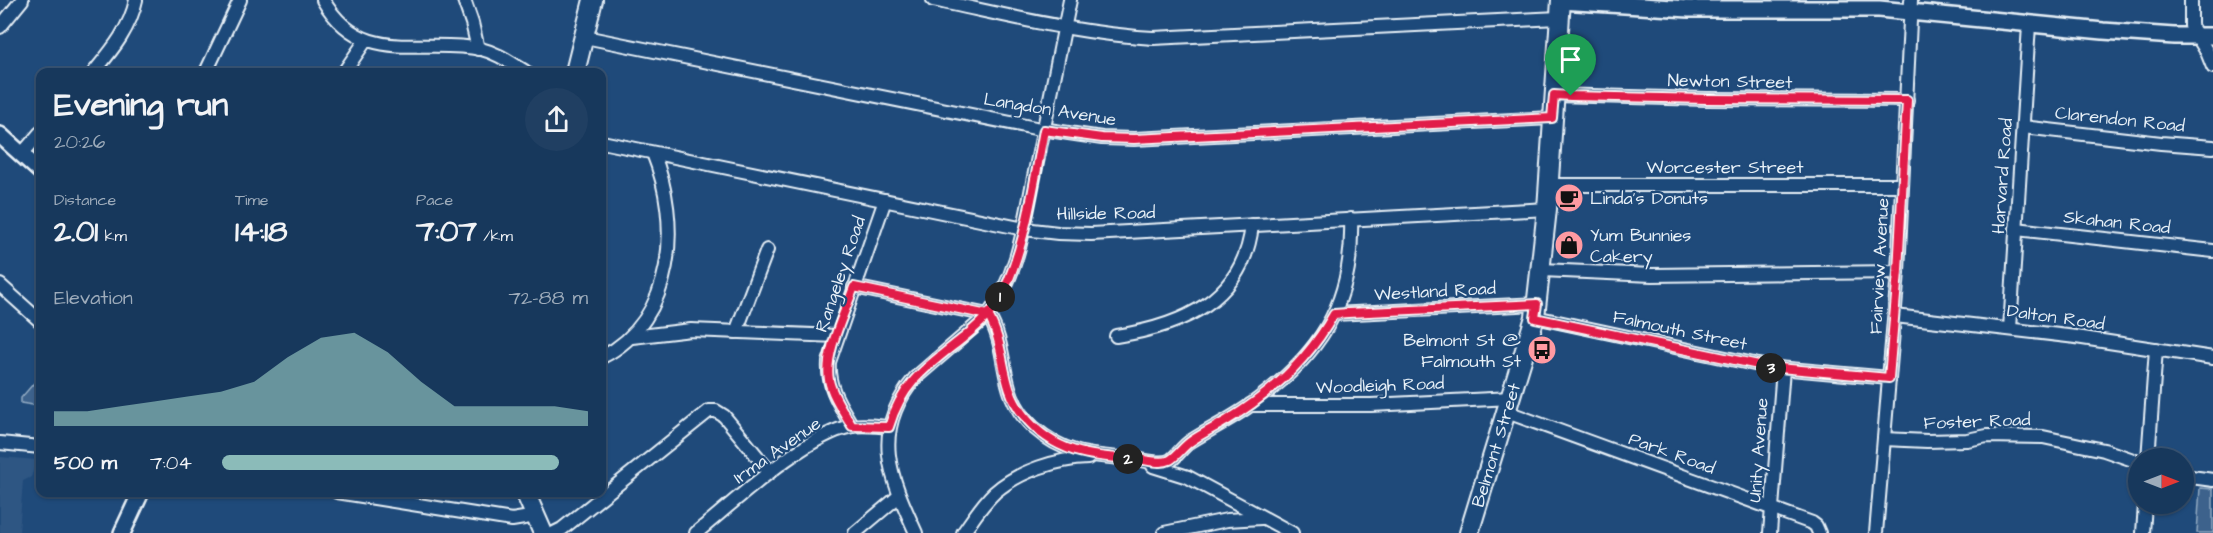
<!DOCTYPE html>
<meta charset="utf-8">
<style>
body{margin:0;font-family:"Architects Daughter",sans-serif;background:#203f62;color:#f1f3f6;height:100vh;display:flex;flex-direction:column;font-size:22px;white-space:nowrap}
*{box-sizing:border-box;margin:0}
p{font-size:20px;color:#9eacbb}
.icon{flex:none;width:33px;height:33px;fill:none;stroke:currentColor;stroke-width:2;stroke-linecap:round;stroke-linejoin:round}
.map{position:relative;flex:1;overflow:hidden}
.details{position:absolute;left:36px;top:68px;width:570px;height:429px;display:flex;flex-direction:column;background:#17385c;border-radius:12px;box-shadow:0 2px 4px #0004,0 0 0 2px #365272}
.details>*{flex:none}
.needle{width:39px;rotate:90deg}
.buttons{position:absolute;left:2128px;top:448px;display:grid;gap:12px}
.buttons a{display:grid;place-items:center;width:66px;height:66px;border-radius:50%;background:#17385c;box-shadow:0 2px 4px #0004,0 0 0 2px #365272;font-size:30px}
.pin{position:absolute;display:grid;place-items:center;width:51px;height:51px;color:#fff;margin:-62px -26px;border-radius:50% 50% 50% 0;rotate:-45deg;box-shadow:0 0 6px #0007}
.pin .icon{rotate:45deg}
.km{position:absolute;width:30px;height:30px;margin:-15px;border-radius:50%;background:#222;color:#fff;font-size:16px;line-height:30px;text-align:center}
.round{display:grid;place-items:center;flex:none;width:63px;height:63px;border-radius:32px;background:#203f62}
.head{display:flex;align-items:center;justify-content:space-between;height:102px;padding:0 18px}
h1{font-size:33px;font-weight:700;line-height:45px}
.metrics{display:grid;grid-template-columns:repeat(3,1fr);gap:9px;height:102px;padding:6px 18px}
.metrics div{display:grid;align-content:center}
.metrics b{font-size:30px;font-weight:700}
.metrics small{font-size:16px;font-weight:400}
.metrics p{font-size:16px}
.chart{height:168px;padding:12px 18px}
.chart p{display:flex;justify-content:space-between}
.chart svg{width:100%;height:108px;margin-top:6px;fill:#8bbbb9;opacity:.7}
ul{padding:0 18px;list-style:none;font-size:20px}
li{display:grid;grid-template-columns:96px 72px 1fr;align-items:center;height:45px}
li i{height:15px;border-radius:8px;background:#8bbbb9}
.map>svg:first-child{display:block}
.built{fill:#2e5683}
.green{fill:#3c628c;stroke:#92aac2;stroke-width:1.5}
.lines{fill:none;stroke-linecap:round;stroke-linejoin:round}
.minor-casing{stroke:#e8f1f8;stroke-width:16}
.tertiary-casing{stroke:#e8f1f8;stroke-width:20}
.primary-casing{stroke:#e8f1f8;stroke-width:22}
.minor{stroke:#1f4a7a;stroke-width:12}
.tertiary{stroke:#1f4a7a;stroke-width:15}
.primary{stroke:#1f4a7a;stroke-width:18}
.route-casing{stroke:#fff;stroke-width:12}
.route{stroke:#e11d48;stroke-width:8}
.labels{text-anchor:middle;stroke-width:4.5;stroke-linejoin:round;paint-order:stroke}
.street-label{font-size:18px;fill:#e8f1f8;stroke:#1f4a7a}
.poi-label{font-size:18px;fill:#e8f1f8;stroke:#1f4a7a;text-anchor:start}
</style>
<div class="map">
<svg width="2213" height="533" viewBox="0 0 2213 533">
<rect width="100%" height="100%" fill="#1f4a7a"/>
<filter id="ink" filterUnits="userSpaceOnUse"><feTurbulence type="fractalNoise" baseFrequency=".0167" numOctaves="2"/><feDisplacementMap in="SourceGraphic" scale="12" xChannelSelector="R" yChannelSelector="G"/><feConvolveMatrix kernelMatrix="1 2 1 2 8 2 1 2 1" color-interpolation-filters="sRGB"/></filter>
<g filter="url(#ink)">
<polygon class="built" points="0,457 37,460 31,477 23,481 19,533 0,533"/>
<g class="green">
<polygon points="40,376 40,406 21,403 21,398"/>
<polygon points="2200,488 2213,489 2213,533 2197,533"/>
</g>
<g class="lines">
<g class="minor-casing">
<g id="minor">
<path d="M323 0C362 67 420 37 481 49 498 53 511 63 526 72"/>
<polyline points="464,0 472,23 478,49"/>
<path d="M933 0C1006 15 1078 34 1153 38L1559 18"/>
<polyline points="2191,0 2191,26 2207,52 2213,67"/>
<polyline points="0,27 22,0"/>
<polyline points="585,37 1035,128 1102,138 1134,139 1552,118"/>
<path d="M94 72C112 50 130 29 136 0"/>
<polyline points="206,72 240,0"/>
<polyline points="344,72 366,40"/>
<polyline points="1554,95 1707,99 1907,100"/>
<polyline points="2023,127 2161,143 2213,147"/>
<polyline points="602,142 1024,229 1058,233 1091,234 1547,209"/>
<polyline points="22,154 40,133"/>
<polyline points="1549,185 1901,185"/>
<polyline points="2016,229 2213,251"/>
<polyline points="1542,270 1652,275 1898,272"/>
<polyline points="0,285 40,321"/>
<path d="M854 287 988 315C1011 352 996 393 1033 427 1066 456 1094 456 1135 459 1145 460 1161 466 1171 460 1178 455 1183 446 1191 441 1210 429 1231 419 1249 406 1318 357 1354 306 1351 219"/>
<polyline points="1334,314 1537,304"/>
<polyline points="1895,316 2076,337 2213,358"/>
<polyline points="1535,317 1768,367 1889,378"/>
<polyline points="2010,329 2029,25"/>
<polyline points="736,332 767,250"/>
<path d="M1116 336C1182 326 1244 300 1252 225"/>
<polyline points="632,337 691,330 837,336"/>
<path d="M602 357C676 319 681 222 653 153"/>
<polyline points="1250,405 1371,405 1512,398"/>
<polyline points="1507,412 1812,523 1816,526 1819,533"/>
<path d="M852 426C840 405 827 387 829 362L885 200"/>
<polyline points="1884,439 1927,441 1967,440 1987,436 2043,437 2104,450 2139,462"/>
<polyline points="0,443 40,447"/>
<polyline points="2148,459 2156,349"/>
<polyline points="1153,466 1188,477 1292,533"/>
<polyline points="2184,476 2213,480"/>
<polyline points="337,492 512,520 536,516"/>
<polyline points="554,533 562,529 709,411 716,411 724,416 770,472"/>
<path d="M696 533C733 503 806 434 852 426 864 424 877 426 889 427"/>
<polyline points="855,533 899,496"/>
<path d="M916 533C890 476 870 432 915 378L988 315C1019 275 1025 220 1035 172 1047 115 1058 57 1070 0"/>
<path d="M963 533C973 519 982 504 995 492 1019 471 1057 459 1088 458"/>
<polyline points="1164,533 1227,520 1261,518"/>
<polyline points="1770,533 1783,369"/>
<polyline points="1876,533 1898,272 1911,0"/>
<polyline points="2143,533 2145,504"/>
</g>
</g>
<g class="tertiary-casing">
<g id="tertiary">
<polyline points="1560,1 1689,9 1879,9 2103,31 2174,36 2213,36"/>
<polyline points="0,135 40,171"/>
<polyline points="122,533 141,492"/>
</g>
</g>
<g class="primary-casing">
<g id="primary">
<polyline points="575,72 593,0"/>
<polyline points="525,492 543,533"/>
<path id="s1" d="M1469 533 1535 317 1547 209 1561 0"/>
</g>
</g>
<use href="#minor" class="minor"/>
<use href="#tertiary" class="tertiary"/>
<use href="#primary" class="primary"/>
</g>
</g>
<g class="lines" filter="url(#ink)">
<g class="route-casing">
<path id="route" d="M1571 96 1554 95 1552 118 1134 139 1102 138 1044 130C1034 182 1024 260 996 305 987 318 975 328 963 338 929 365 902 382 889 427L852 426C844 412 832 396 829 380 824 353 845 313 854 287L988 315C1007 347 999 386 1024 416 1054 453 1091 457 1134 459 1145 459 1160 465 1170 460 1177 456 1183 447 1190 442 1201 434 1214 428 1226 421 1271 394 1308 361 1334 314L1348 313 1537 304 1535 318 1768 367 1889 378 1898 272 1907 100 1707 99 1571 96"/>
</g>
<use href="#route" class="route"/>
</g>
<defs>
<g id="cafe-disc" transform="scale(1.5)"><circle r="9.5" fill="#ff9aa2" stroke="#1f4a7a"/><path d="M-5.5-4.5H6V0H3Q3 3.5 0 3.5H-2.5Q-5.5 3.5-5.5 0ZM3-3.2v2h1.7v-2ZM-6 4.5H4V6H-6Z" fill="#111"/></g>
<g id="shop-disc" transform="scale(1.5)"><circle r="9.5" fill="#ff9aa2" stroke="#1f4a7a"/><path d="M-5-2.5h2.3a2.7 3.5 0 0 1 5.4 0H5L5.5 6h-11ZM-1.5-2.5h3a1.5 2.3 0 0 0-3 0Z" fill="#111"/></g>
<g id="bus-disc" transform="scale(1.5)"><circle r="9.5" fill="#ff9aa2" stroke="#1f4a7a"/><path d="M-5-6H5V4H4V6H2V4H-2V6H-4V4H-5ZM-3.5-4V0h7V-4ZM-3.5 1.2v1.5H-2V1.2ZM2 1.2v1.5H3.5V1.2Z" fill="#111"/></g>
</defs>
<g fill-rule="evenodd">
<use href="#cafe-disc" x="1569" y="198"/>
<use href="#shop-disc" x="1569" y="245"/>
<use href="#bus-disc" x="1542" y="350"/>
</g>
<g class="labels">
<g class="street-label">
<text transform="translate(1730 81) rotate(1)" y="6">Newton Street</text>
<text transform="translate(1050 109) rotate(9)" y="6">Langdon Avenue</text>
<text transform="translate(2120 119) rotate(6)" y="6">Clarendon Road</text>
<text x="1725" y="173">Worcester Street</text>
<text transform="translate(2002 176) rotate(-86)" y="6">Harvard Road</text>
<text transform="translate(1106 213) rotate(-1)" y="6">Hillside Road</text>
<text transform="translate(2117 222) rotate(6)" y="6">Skahan Road</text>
<text transform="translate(1879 266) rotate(-87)" y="6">Fairview Avenue</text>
<text transform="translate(840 274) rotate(-71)" y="6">Rangeley Road</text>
<text transform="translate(1435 291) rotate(-3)" y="6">Westland Road</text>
<text transform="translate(2056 317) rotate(8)" y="6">Dalton Road</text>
<text transform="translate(1680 330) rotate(12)" y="6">Falmouth Street</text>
<text transform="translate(1380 385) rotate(-2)" y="6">Woodleigh Road</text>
<text transform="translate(1977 421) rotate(-2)" y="6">Foster Road</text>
<text dy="6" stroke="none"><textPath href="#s1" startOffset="92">Belmont Street</textPath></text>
<text transform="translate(777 450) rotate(-35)" y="6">Irma Avenue</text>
<text transform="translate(1758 450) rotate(-86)" y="6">Unity Avenue</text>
<text transform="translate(1672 453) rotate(20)" y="6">Park Road</text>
</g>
<g class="poi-label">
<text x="1590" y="204">Linda's Donuts</text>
<text x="1590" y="241">Yum Bunnies<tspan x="1590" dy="21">Cakery</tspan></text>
<text x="1521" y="346" text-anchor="end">Belmont St @<tspan x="1521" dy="21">Falmouth St</tspan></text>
</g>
</g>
</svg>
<div class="buttons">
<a><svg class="needle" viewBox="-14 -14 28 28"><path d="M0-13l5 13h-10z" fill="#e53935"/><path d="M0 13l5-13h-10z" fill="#9eacbb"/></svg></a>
</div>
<div class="pin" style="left:1571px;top:96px;background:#1e9e55"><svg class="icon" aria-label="arrive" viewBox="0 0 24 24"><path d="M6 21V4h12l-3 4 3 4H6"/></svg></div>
<b class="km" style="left:1000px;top:297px">1</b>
<b class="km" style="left:1128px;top:459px">2</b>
<b class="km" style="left:1771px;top:368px">3</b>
<section class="details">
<div class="head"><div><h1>Evening run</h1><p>20:26</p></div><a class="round"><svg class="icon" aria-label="share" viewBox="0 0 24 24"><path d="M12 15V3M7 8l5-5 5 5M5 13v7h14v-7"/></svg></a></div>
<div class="metrics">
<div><p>Distance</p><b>2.01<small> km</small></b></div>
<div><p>Time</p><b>14:18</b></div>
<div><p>Pace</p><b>7:07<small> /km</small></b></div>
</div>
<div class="chart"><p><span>Elevation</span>72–88 m</p>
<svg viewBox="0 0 160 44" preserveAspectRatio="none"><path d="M0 44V38L10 38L20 36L30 34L40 32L50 30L60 26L70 16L80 8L90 6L100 14L110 26L120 36L130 36L140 36L150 36L160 38V44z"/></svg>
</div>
<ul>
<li><b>500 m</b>7:04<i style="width:92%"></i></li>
</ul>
</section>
</div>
